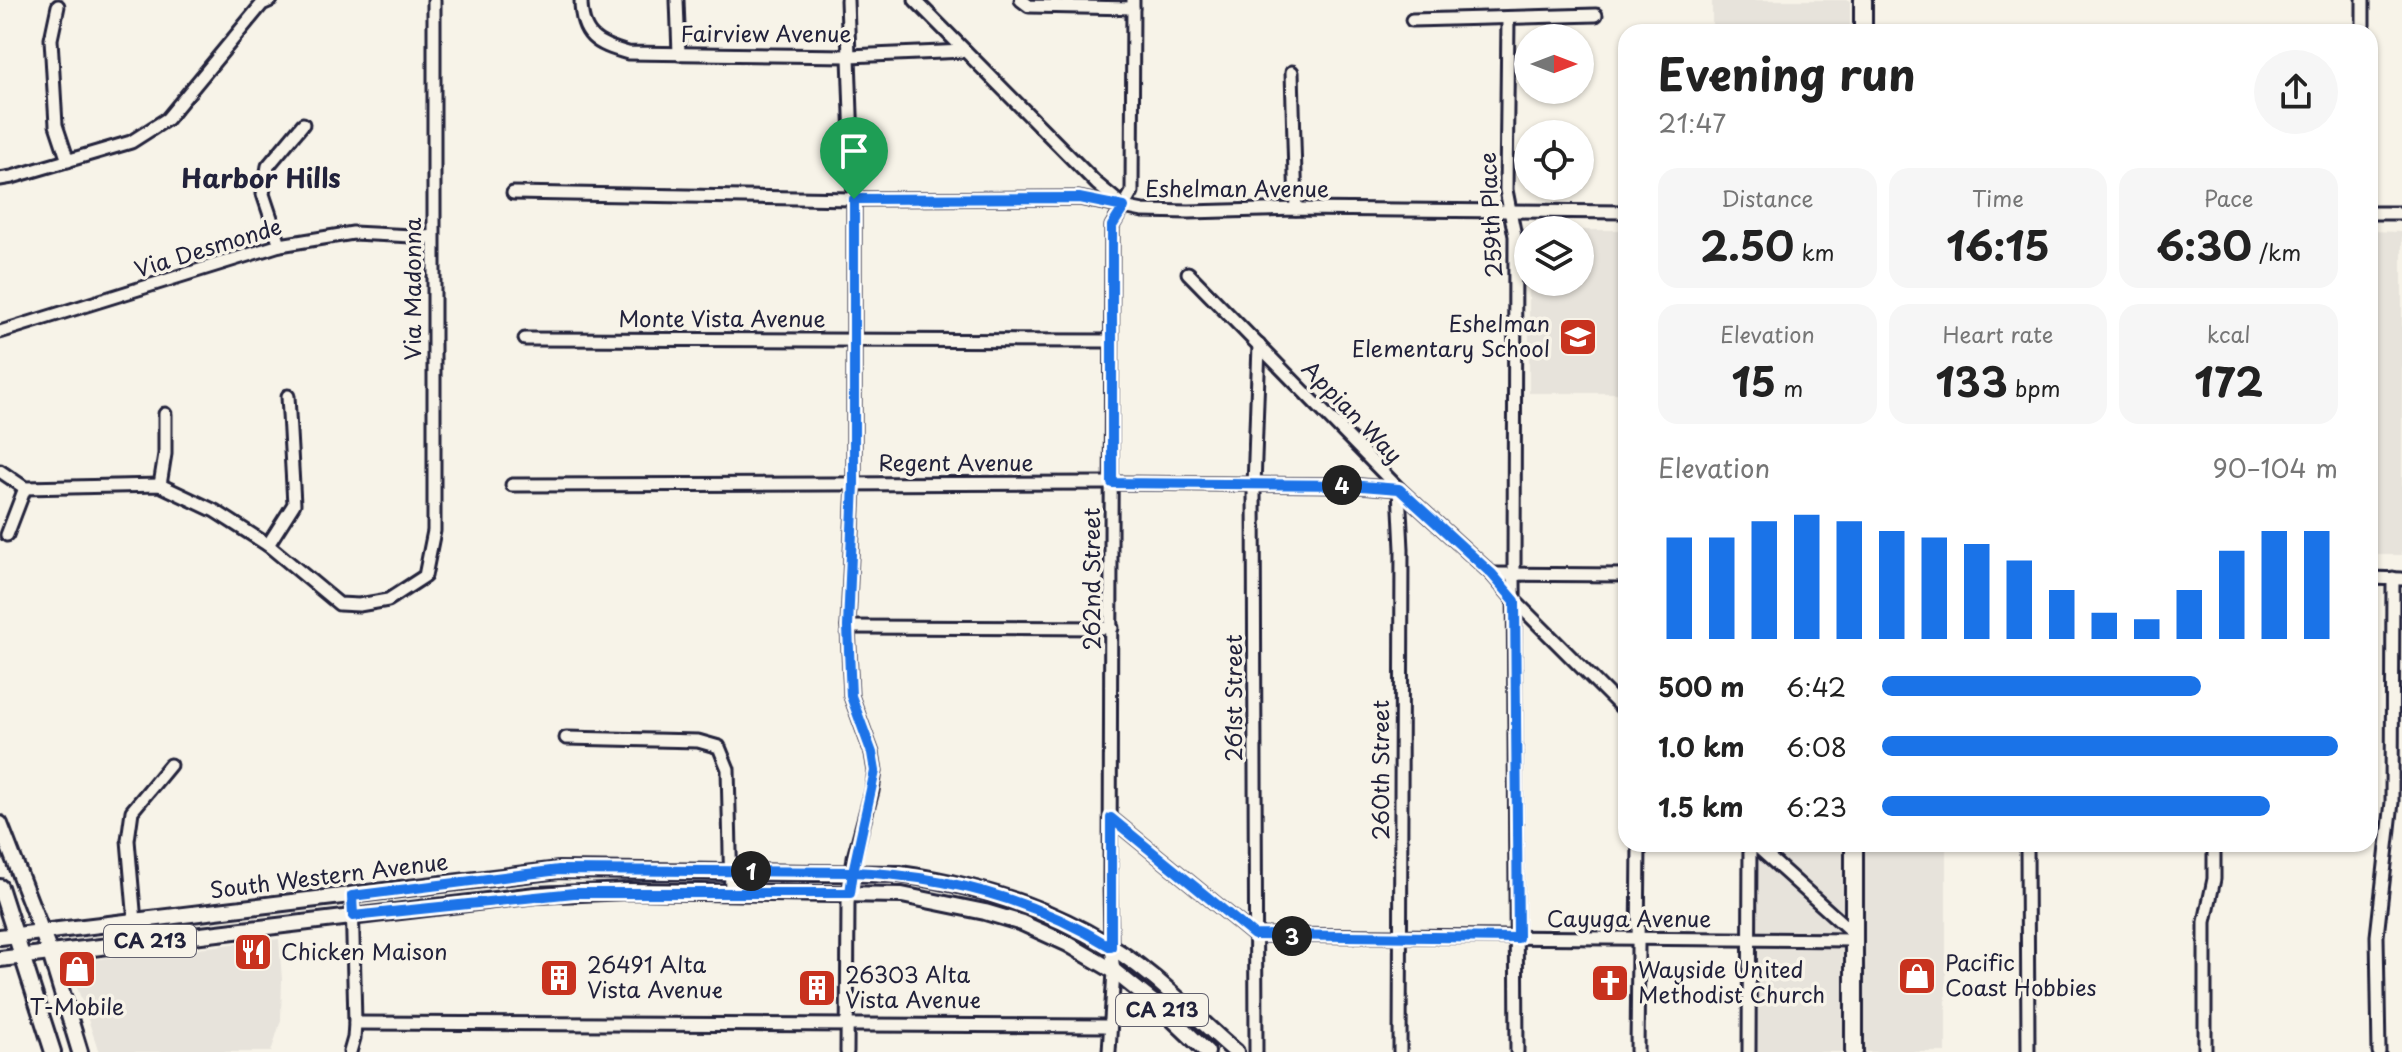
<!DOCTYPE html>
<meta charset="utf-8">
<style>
body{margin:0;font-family:"Playpen Sans",sans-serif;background:#f6f6f6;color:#222;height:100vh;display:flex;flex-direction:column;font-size:30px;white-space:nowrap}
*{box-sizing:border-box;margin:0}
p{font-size:26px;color:#767676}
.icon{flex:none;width:44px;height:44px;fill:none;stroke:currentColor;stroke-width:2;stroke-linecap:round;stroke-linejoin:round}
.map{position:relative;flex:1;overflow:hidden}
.details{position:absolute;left:1618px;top:24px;width:760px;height:828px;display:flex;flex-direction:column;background:#fff;border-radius:24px;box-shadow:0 2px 6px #0004}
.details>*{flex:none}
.needle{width:52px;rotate:90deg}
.tools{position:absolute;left:1514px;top:24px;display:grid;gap:16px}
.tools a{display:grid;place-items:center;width:80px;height:80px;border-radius:50%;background:#fff;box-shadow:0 2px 6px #0004;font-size:40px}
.pin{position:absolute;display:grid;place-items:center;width:68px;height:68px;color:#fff;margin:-82px -34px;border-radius:50% 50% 50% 0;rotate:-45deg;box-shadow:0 0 8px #0007}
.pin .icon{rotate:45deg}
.km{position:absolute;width:40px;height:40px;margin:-20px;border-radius:50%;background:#222;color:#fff;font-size:22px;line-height:40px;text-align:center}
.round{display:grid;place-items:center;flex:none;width:84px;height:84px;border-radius:42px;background:#f6f6f6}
.overview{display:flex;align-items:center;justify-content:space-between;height:136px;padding:0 40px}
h1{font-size:44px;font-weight:700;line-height:60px}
.figures{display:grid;grid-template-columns:repeat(3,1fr);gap:12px;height:136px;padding:8px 40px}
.figures div{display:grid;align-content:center;border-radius:20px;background:#f6f6f6;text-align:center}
.figures b{font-size:40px;font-weight:700}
.figures small{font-size:22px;font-weight:400}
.figures p{font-size:22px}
.chart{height:224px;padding:16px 40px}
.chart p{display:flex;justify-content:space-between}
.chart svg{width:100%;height:144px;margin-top:8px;stroke:#1a73e8;stroke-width:6}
ul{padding:0 40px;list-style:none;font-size:26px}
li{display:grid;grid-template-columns:128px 96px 1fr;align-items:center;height:60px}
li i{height:20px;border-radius:10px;background:#1a73e8}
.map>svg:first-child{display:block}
.built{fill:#e7e3db}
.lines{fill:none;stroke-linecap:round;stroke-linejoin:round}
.minor-casing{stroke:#22223b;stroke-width:17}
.major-casing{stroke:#22223b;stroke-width:20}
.highway-casing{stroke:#22223b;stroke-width:22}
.minor{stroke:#f7f3e8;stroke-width:11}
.major{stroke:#f7f3e8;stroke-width:14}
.highway{stroke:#f7f3e8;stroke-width:16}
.route-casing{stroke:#fff;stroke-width:16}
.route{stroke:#1a73e8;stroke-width:10}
.labels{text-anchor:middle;stroke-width:7;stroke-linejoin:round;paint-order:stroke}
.shield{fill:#f7f3e8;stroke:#62616f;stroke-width:2}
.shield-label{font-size:20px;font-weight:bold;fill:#22223b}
.street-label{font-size:22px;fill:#22223b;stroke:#f7f3e8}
.poi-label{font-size:22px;fill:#22223b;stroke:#f7f3e8;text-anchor:start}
.quarter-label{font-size:26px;font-weight:bold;fill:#22223b;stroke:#f7f3e8}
</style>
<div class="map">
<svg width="2402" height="1052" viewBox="0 0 2402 1052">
<rect width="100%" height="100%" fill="#f7f3e8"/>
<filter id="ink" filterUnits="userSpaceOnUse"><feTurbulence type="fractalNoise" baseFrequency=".0125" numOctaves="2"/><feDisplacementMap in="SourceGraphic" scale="16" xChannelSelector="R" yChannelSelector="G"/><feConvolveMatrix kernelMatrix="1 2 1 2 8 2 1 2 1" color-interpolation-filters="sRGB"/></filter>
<g filter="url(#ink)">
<g class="built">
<rect x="1712" y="0" width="138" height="32"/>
<polygon points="1568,230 1626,230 1626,393 1529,393 1529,282 1580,282 1580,230"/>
<polygon points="2370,231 2402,232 2402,555 2370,555"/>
<polygon points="1756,844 1946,844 1946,1052 1754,1052"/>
<polygon points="279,939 282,980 281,1020 271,1052 99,1052 72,972 80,961"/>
</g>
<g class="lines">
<g class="minor-casing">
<g id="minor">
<path d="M581 0C581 36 596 44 628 53L849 56 965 51"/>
<polyline points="677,0 679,54"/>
<polyline points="915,0 1097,184 1121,204"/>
<polyline points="1021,0 1029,6 1133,8"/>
<polyline points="58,6 51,39 56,125 68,161"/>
<polyline points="1508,19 1506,190 1515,236 1514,575 1517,1052"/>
<polyline points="1412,20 1596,15"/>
<polyline points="2363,32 2363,0"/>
<polyline points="1292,72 1296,209"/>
<polyline points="0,179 12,177 131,142 167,119 262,4 271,0"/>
<polyline points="513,193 854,199 1079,198 1143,211 1189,212 1296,209 1626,212"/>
<polyline points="2370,213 2402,213"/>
<polyline points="280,245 263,194 268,166 303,124"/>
<polyline points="1188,273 1399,489 1492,574 1515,601 1626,712"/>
<polyline points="0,332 280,245 353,233 432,237"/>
<polyline points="525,339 1111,341"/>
<polyline points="0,471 25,488 160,485 215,511 268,545 339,604 359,605 388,600 425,576 434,531 434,0"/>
<polyline points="160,485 165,454 165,414"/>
<polyline points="512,485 1112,483 1349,485 1399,489 1402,549 1400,1052"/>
<polyline points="7,535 25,488"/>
<polyline points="268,545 294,504 288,396"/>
<polyline points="1492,574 1626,575"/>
<polyline points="2370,578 2402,579"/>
<polyline points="848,627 1112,628"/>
<polyline points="566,738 698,741 719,747 728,769 731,892"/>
<polyline points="1111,818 1254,935 1853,940"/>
<polyline points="1754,844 1853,933"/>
<polyline points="2027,844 2028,1052"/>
<polyline points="135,922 128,840 132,811 170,765"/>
<polyline points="355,1023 1109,1026"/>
<polyline points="350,1052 354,1038 355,1023 352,896"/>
<polyline points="847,1052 848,903 854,857 872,791 875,771 872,753 851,696 848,627 854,483 854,199 847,0"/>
<polyline points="1109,1052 1114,971 1111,947 1110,879 1112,226 1132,192 1133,0"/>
<polyline points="1256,1052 1254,486 1259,345"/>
<polyline points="1637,1052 1639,844"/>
<polyline points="1749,1052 1750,844"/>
<polyline points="2205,1052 2205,922 2214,879 2214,844"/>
<polyline points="2379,1052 2377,936 2392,802 2393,578"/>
</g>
</g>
<g class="major-casing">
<g id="major">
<polyline points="0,824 50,953 80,1052"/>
<polyline points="0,887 53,1052"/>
<path d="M0 937 559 870 900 874C992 887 1082 918 1154 978 1182 1001 1207 1028 1236 1052"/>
<polyline points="0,959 536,895 627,891 902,895 985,912 1022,923 1068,944 1114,971 1165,1012 1207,1052"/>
</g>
</g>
<g class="highway-casing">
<g id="highway">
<polyline points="1863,0 1863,32"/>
<polyline points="1854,844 1854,1052"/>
</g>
</g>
<use href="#minor" class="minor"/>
<use href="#major" class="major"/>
<use href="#highway" class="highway"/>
</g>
</g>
<g class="lines" filter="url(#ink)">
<g class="route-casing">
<path id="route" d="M854 199V483L848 627 851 696 872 753 875 771 853 872 559 870 352 896 353 916 574 893H850L853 872C944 875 1032 899 1111 947V818L1254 935 1518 938 1515 601 1492 574 1399 489 1349 485 1112 483V226L1124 207 1079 198 854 199"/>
</g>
<use href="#route" class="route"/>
</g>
<defs>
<g id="school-square" transform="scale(2)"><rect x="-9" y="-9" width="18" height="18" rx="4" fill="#c8321e" stroke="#f7f3e8"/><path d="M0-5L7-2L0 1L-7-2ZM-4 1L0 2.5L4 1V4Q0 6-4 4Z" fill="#fff"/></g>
<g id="restaurant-square" transform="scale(2)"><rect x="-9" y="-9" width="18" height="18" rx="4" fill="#c8321e" stroke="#f7f3e8"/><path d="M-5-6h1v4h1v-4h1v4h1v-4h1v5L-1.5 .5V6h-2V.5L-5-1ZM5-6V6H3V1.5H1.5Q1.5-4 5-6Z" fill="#fff"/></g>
<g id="shop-square" transform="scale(2)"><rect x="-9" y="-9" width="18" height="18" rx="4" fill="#c8321e" stroke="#f7f3e8"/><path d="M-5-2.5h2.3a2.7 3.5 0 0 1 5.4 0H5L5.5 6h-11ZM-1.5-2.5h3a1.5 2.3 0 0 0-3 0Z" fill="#fff"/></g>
<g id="building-square" transform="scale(2)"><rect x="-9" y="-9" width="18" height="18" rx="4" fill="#c8321e" stroke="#f7f3e8"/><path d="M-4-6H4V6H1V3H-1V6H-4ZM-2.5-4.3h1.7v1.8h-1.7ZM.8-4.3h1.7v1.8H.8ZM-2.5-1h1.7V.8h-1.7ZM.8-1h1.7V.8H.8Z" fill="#fff"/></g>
<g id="church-square" transform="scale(2)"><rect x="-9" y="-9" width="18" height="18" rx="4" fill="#c8321e" stroke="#f7f3e8"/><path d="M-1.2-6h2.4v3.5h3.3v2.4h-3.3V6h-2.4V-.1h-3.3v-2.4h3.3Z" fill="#fff"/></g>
</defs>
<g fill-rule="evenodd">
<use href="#school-square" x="1578" y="337"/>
<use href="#restaurant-square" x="253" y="952"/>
<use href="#shop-square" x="77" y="969"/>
<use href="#shop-square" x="1917" y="976"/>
<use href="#building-square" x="559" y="978"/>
<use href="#church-square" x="1610" y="983"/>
<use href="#building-square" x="817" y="988"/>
</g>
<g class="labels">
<g class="shield">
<rect x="104" y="925" width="92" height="32" rx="6"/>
<rect x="1116" y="994" width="92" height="32" rx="6"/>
</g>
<g class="shield-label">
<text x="150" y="948">CA 213</text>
<text x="1162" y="1017">CA 213</text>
</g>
<g class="street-label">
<text x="766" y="42">Fairview Avenue</text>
<text x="1237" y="197">Eshelman Avenue</text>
<text transform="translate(1491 215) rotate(-93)" y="8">259th Place</text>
<text transform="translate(208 248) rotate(-17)" y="8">Via Desmonde</text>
<text transform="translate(413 289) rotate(-90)" y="8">Via Madonna</text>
<text x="722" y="327">Monte Vista Avenue</text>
<text transform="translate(1352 412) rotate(46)" y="8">Appian Way</text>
<text x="956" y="471">Regent Avenue</text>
<text transform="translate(1092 579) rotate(-90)" y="8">262nd Street</text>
<text transform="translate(1234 698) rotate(-90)" y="8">261st Street</text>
<text transform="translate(1381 770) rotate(-90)" y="8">260th Street</text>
<text transform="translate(329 876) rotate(-7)" y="8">South Western Avenue</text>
<text x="1629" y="927">Cayuga Avenue</text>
</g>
<g class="poi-label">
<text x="1550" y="332" text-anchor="end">Eshelman<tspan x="1550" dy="25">Elementary School</tspan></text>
<text x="281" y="960">Chicken Maison</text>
<text x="1945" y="971">Pacific<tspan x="1945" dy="25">Coast Hobbies</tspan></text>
<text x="587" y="973">26491 Alta<tspan x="587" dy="25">Vista Avenue</tspan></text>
<text x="1638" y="978">Wayside United<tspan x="1638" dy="25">Methodist Church</tspan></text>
<text x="845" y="983">26303 Alta<tspan x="845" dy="25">Vista Avenue</tspan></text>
<text x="77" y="1015" text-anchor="middle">T-Mobile</text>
</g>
<g class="quarter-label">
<text x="261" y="188">Harbor Hills</text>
</g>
</g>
</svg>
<div class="tools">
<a><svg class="needle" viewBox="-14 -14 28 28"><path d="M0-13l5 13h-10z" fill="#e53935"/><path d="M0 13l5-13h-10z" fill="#767676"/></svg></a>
<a><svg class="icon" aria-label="locate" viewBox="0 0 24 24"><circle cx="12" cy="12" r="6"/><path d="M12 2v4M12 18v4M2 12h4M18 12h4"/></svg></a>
<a><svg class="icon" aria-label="layers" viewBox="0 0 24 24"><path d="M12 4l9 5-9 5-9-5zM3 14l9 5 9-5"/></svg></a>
</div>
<div class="pin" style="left:854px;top:199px;background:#1e9e55"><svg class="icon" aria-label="arrive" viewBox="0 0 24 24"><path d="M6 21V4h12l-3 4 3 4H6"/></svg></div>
<b class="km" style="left:751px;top:871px">1</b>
<b class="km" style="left:1292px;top:936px">3</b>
<b class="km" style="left:1342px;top:485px">4</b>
<section class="details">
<div class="overview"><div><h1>Evening run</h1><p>21:47</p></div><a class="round"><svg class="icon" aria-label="share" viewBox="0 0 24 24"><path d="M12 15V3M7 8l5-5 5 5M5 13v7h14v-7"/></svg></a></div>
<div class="figures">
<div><p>Distance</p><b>2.50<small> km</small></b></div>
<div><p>Time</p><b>16:15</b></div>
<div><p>Pace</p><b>6:30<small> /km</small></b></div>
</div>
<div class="figures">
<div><p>Elevation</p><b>15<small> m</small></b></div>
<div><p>Heart rate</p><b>133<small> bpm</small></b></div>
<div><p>kcal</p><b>172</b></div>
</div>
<div class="chart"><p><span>Elevation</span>90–104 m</p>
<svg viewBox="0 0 160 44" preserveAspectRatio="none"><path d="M5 44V13M15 44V13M25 44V8M35 44V6M45 44V8M55 44V11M65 44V13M75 44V15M85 44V20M95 44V29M105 44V36M115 44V38M125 44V29M135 44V17M145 44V11M155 44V11"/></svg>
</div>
<ul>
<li><b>500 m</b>6:42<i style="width:70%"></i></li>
<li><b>1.0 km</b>6:08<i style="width:100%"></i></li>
<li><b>1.5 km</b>6:23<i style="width:85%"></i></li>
</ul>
</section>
</div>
